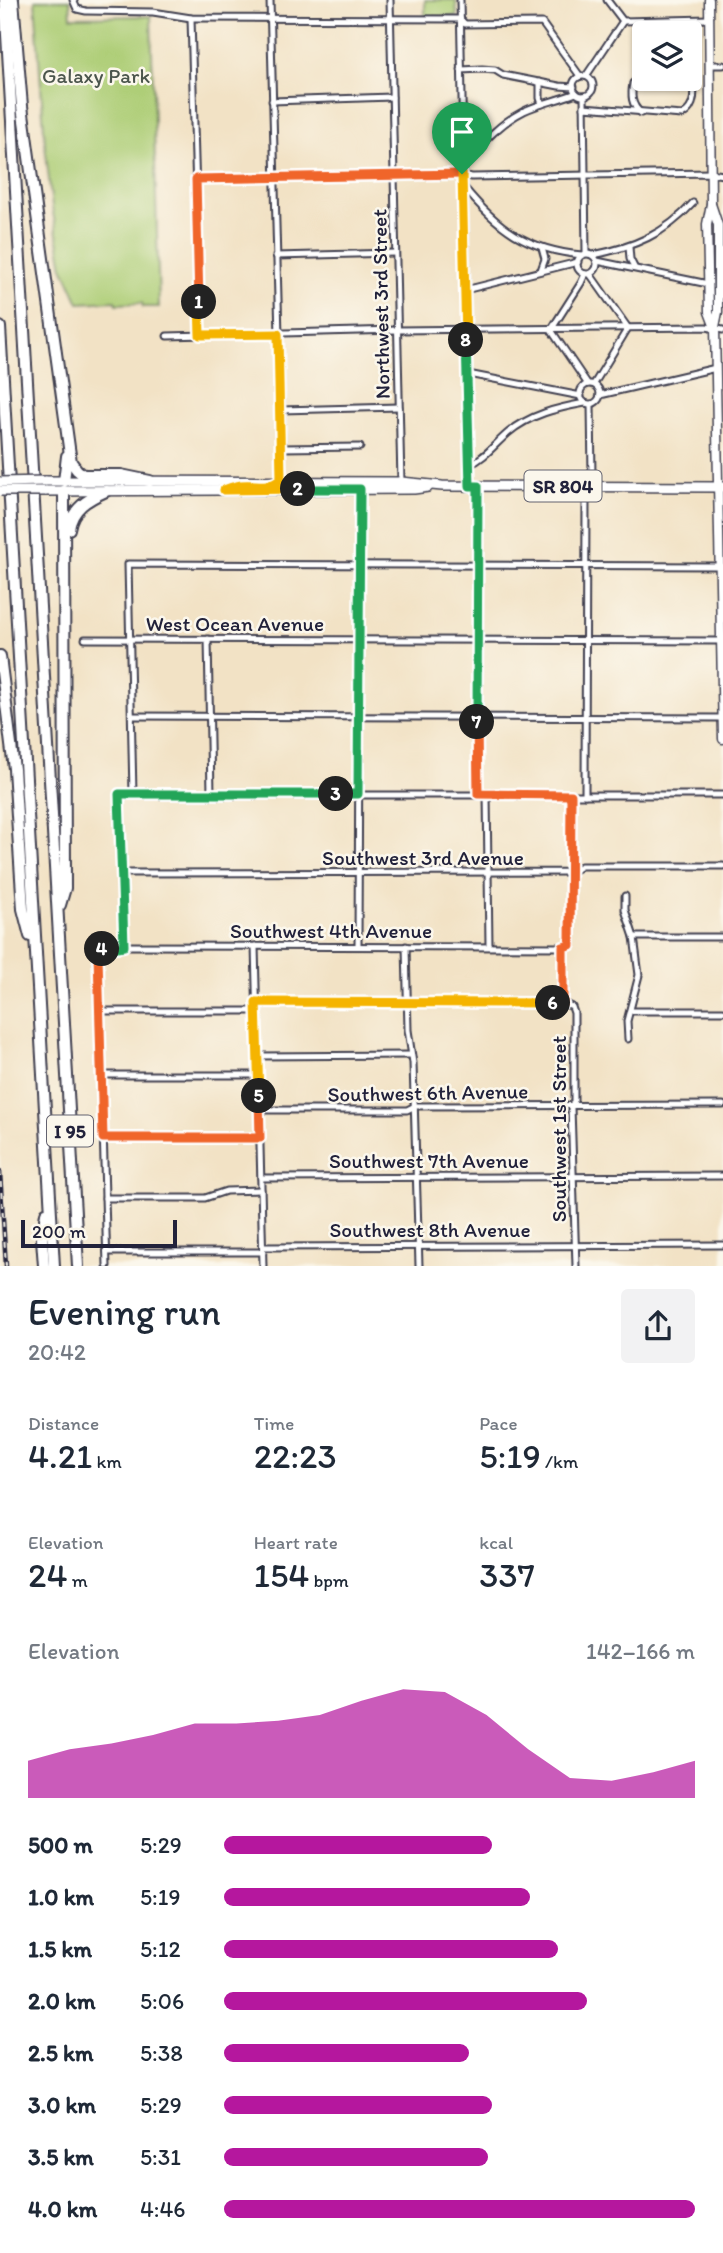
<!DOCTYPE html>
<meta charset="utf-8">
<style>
body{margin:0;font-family:Itim,sans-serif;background:#f2f2f3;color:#1f2937;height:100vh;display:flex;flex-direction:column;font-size:26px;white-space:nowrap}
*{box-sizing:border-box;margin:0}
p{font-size:23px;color:#747a83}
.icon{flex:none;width:38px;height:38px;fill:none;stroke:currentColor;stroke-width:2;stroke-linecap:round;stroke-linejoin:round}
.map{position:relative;height:1266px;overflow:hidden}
.details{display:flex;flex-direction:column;background:#fff;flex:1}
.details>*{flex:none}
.buttons{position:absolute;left:632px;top:21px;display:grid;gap:14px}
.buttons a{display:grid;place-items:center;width:70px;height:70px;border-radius:7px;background:#fff;box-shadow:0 2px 5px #0004;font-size:35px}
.scale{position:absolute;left:21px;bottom:18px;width:156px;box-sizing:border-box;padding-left:7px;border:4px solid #22223b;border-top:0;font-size:19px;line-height:24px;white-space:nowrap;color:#22223b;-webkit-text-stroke:5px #fbf7ec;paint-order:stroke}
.pin{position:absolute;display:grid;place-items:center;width:60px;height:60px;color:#fff;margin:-72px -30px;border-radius:50% 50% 50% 0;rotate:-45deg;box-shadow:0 0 7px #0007}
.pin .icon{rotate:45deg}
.km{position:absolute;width:35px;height:35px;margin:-18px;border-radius:50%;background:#222;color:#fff;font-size:19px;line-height:35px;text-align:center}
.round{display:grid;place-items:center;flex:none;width:74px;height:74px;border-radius:7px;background:#f2f2f3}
.overview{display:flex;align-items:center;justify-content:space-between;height:119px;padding:0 28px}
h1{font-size:38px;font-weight:600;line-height:52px}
.stats{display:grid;grid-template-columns:repeat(3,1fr);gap:10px;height:119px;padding:7px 28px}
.stats div{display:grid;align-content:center}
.stats b{font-size:35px;font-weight:600}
.stats small{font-size:19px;font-weight:400}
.stats p{font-size:19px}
.chart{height:196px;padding:14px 28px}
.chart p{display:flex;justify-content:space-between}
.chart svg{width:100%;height:126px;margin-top:7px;fill:#b5179e;opacity:.7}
ul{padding:0 28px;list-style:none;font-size:23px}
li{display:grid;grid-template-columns:112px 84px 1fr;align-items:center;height:52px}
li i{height:18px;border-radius:9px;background:#b5179e}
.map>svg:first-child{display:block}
.green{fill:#aece77;stroke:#687859;stroke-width:2}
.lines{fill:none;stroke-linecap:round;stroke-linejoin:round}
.street-casing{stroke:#413f50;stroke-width:9}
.secondary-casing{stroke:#413f50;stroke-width:11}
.primary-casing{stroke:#413f50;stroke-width:12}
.highway-casing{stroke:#413f50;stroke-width:14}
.street{stroke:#fff;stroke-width:5}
.secondary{stroke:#fff;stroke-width:8}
.primary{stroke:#fff;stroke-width:9}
.highway{stroke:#fff;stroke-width:10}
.rail-casing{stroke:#22223b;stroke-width:4.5}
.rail{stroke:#fbf7ec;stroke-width:2;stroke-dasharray:5;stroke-linecap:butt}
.primary-bridge-casing{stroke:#413f50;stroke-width:12;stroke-linecap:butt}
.primary-bridge{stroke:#fff;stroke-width:9}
.split-1-casing{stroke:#fff;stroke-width:14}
.split-2-casing{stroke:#fff;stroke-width:14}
.split-3-casing{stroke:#fff;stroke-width:14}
.split-4-casing{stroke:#fff;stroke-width:14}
.split-5-casing{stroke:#fff;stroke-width:14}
.split-6-casing{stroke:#fff;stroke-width:14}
.split-7-casing{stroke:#fff;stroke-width:14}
.split-8-casing{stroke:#fff;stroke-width:14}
.split-9-casing{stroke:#fff;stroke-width:14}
.split-1{stroke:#f0652b;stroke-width:9}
.split-2{stroke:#f5b400;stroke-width:9}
.split-3{stroke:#22a559;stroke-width:9}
.split-4{stroke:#22a559;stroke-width:9}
.split-5{stroke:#f0652b;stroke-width:9}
.split-6{stroke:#f5b400;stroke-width:9}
.split-7{stroke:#f0652b;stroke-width:9}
.split-8{stroke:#22a559;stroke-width:9}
.split-9{stroke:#f5b400;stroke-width:9}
.labels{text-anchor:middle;stroke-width:5;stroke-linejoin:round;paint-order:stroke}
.shield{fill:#fbf7ec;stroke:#636270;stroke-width:2}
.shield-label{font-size:19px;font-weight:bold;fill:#22223b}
.park-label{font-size:21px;fill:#4c564d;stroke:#fbf7ec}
.street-label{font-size:21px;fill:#22223b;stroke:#fbf7ec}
</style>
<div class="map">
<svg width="723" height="1266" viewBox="0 0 723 1266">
<rect width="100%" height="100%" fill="#fbf7ec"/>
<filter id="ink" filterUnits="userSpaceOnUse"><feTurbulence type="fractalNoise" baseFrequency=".0143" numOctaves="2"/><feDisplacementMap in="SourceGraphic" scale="14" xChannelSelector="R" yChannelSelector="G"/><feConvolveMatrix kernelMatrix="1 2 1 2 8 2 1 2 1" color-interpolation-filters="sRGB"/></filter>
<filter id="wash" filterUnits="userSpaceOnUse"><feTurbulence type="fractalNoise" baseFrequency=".00686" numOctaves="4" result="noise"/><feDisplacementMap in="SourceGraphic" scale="28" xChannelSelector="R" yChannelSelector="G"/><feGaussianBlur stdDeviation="1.57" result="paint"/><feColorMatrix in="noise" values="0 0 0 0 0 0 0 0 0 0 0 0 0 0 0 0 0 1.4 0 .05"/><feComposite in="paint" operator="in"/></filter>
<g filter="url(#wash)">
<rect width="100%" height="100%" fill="#f2e2c5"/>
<g class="green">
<polygon points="35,0 70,0 71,17 151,16 159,307 143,307 142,303 117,304 116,301 79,303 63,267 52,207 45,144"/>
<polygon points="425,0 456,0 457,16 425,17"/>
</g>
</g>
<g filter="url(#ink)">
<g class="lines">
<g class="street-casing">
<g id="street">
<polyline points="73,0 77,9 86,11 153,12 191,18 460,19 465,24 542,23 580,76"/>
<polyline points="270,0 282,448 280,481"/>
<polyline points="390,0 401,482"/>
<polyline points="460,0 470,486"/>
<polyline points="607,0 623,21"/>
<polyline points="191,18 200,335"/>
<polyline points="623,21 709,19"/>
<polyline points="710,65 723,65"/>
<polyline points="461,70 482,69 495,70 503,75 559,86 574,87"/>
<polyline points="586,76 623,21"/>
<circle cx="583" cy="86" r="10"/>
<polyline points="540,82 540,98 542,104"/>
<polyline points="584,96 586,253"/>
<polyline points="272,101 392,97"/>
<path d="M584 107 682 115C696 108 696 89 690 76"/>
<path d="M641 113C631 105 631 95 633 83L644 76"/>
<path d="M462 166C481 145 498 124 524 111 541 103 559 100 576 93"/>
<polyline points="196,179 460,175 472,177 711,173 723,175"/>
<path d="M463 186C497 228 527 250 582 255"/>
<polyline points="629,247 630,259 634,267"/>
<circle cx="587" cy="264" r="10"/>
<path d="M593 255C634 247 665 234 693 203"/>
<polyline points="276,256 395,253"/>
<polyline points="597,261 708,284"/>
<polyline points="541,270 545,259 542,248"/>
<polyline points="585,274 581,283 551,330 587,383"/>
<polyline points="590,274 628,328 594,384"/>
<polyline points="465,290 578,262"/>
<polyline points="167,336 397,330 706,327 723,330"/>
<polyline points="468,374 581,396"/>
<circle cx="590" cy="394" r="10"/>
<polyline points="600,395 716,368"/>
<polyline points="281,410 399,407"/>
<polyline points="282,448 360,447"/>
<path d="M469 465C485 458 495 444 508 433 531 414 557 408 585 403"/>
<polyline points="85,639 721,641"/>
<polyline points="208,639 211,793"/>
<polyline points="132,716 723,718"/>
<polyline points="133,794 128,564 721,566"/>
<polyline points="478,794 478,486"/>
<polyline points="487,794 489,946"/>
<polyline points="571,795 570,945 563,947 563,1003 572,1007 574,1013 574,1101 571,1107 576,1266"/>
<polyline points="585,795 586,498 592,476 591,405"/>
<polyline points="122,873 571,872 581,866 723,866"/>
<polyline points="625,896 625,910 634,937 639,975 627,1021 628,1039"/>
<polyline points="634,937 723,937"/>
<polyline points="124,946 119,795 723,795"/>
<polyline points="255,946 263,1266"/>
<polyline points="358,946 360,489"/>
<polyline points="406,946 408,1030 413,1063 419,1266"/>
<polyline points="256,1002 563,1003"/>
<polyline points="100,1011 256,1011"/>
<polyline points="630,1011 723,1011"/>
<polyline points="258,1056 411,1055"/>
<polyline points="102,1075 258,1075"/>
<polyline points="259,1110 407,1110 415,1106 723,1105"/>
<polyline points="103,1138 260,1138"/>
<polyline points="261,1178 723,1176"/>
<polyline points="105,1198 205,1198 226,1191 261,1190"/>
<polyline points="263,1247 723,1245"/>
<polyline points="107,1252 263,1252"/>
<path d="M107 1266 98 955C103 945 113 946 124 946L563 947"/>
</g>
</g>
<g class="secondary-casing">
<g id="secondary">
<polyline points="709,0 711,204 707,224 709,312 714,325"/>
<polyline points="711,204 718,225 718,312 715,327 723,739"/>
</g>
</g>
<g class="primary-casing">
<g id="primary">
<polyline points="45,481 401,482 442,486 723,487"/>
<polyline points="45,491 414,489 428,487"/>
</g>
</g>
<g class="highway-casing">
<g id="highway">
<polyline points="5,0 78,1266"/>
<polyline points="13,0 22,106 71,462 77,470 83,475 121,475 150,481"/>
<polyline points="0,327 54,1266"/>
<polyline points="64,481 67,456"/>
<path d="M69 529C72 508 88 499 106 491"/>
<polyline points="0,656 14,769 23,909 30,936"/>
<polyline points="60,905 65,888 64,491"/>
<polyline points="44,1266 42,1239 46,1213"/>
</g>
</g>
<use href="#street" class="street"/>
<use href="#secondary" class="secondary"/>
<use href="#primary" class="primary"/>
<use href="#highway" class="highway"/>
<g class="rail-casing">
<polyline id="rail" points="0,1172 6,1266"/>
</g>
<use href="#rail" class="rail"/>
<g class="primary-bridge-casing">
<g id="primary-bridge">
<polyline points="0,482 45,481"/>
<polyline points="0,491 45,491"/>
</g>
</g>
<use href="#primary-bridge" class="primary-bridge"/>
</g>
</g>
<g class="lines" filter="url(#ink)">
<g class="split-1-casing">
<polyline id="split-1" points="199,302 196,179 462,174"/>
</g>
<g class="split-2-casing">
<path id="split-2" d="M199 302 200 335 278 334 281 478C273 490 255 483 241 485 236 486 229 488 224 490L298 489"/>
</g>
<g class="split-3-casing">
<polyline id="split-3" points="298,489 360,489 358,794 336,794"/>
</g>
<g class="split-4-casing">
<polyline id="split-4" points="102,949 124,946 119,794 336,794"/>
</g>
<g class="split-5-casing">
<polyline id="split-5" points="102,949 98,955 103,1138 260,1138 259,1096"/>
</g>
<g class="split-6-casing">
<polyline id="split-6" points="259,1096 256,1002 553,1003"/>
</g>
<g class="split-7-casing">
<polyline id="split-7" points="477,722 478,794 571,795 570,945 563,947 563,1003 553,1003"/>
</g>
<g class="split-8-casing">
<polyline id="split-8" points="466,340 470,486 478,486 477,722"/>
</g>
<g class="split-9-casing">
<polyline id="split-9" points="462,174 466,340"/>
</g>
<use href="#split-1" class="split-1"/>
<use href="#split-2" class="split-2"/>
<use href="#split-3" class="split-3"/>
<use href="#split-4" class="split-4"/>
<use href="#split-5" class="split-5"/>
<use href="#split-6" class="split-6"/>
<use href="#split-7" class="split-7"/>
<use href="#split-8" class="split-8"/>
<use href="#split-9" class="split-9"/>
</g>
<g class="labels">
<g class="shield">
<rect x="524.5" y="470.5" width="77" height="31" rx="5"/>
<rect x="47" y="1115.5" width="46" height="31" rx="5"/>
</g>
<g class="shield-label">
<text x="563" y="493">SR 804</text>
<text x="70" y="1138">I 95</text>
</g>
<g class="park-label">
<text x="96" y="83">Galaxy Park</text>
</g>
<g class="street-label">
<text transform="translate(381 304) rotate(-91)" y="7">Northwest 3rd Street</text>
<text x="235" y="631">West Ocean Avenue</text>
<text x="423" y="865">Southwest 3rd Avenue</text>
<text x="331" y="938">Southwest 4th Avenue</text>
<text transform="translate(428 1093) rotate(-1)" y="7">Southwest 6th Avenue</text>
<text transform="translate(559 1129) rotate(-90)" y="7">Southwest 1st Street</text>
<text x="429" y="1168">Southwest 7th Avenue</text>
<text x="430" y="1237">Southwest 8th Avenue</text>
</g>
</g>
</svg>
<div class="buttons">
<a><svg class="icon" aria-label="layers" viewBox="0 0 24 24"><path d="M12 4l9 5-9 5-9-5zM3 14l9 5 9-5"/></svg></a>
</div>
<div class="scale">200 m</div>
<div class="pin" style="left:462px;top:174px;background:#1e9e55"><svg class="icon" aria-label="arrive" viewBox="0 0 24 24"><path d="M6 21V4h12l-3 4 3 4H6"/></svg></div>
<b class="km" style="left:199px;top:302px">1</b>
<b class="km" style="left:298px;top:489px">2</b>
<b class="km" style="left:336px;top:794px">3</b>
<b class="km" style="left:102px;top:949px">4</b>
<b class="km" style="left:259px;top:1096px">5</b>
<b class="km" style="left:553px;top:1003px">6</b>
<b class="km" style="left:477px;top:722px">7</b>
<b class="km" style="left:466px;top:340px">8</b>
</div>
<section class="details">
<div class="overview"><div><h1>Evening run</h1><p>20:42</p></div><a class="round"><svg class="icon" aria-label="share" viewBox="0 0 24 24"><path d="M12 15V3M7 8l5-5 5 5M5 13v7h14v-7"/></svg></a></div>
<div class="stats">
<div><p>Distance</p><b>4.21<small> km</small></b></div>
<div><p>Time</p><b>22:23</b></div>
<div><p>Pace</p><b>5:19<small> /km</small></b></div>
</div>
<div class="stats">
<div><p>Elevation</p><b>24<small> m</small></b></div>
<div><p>Heart rate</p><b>154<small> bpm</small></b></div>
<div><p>kcal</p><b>337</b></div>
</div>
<div class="chart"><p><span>Elevation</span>142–166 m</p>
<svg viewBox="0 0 160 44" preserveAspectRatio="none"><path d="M0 44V31L10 27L20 25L30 22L40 18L50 18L60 17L70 15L80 10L90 6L100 7L110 15L120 27L130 37L140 38L150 35L160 31V44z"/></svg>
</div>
<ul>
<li><b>500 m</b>5:29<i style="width:57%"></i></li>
<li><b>1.0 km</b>5:19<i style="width:65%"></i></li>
<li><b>1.5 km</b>5:12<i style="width:71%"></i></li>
<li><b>2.0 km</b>5:06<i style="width:77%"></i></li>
<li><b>2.5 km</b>5:38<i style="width:52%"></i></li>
<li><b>3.0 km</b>5:29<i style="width:57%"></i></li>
<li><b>3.5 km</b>5:31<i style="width:56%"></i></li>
<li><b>4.0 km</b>4:46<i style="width:100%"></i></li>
</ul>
</section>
